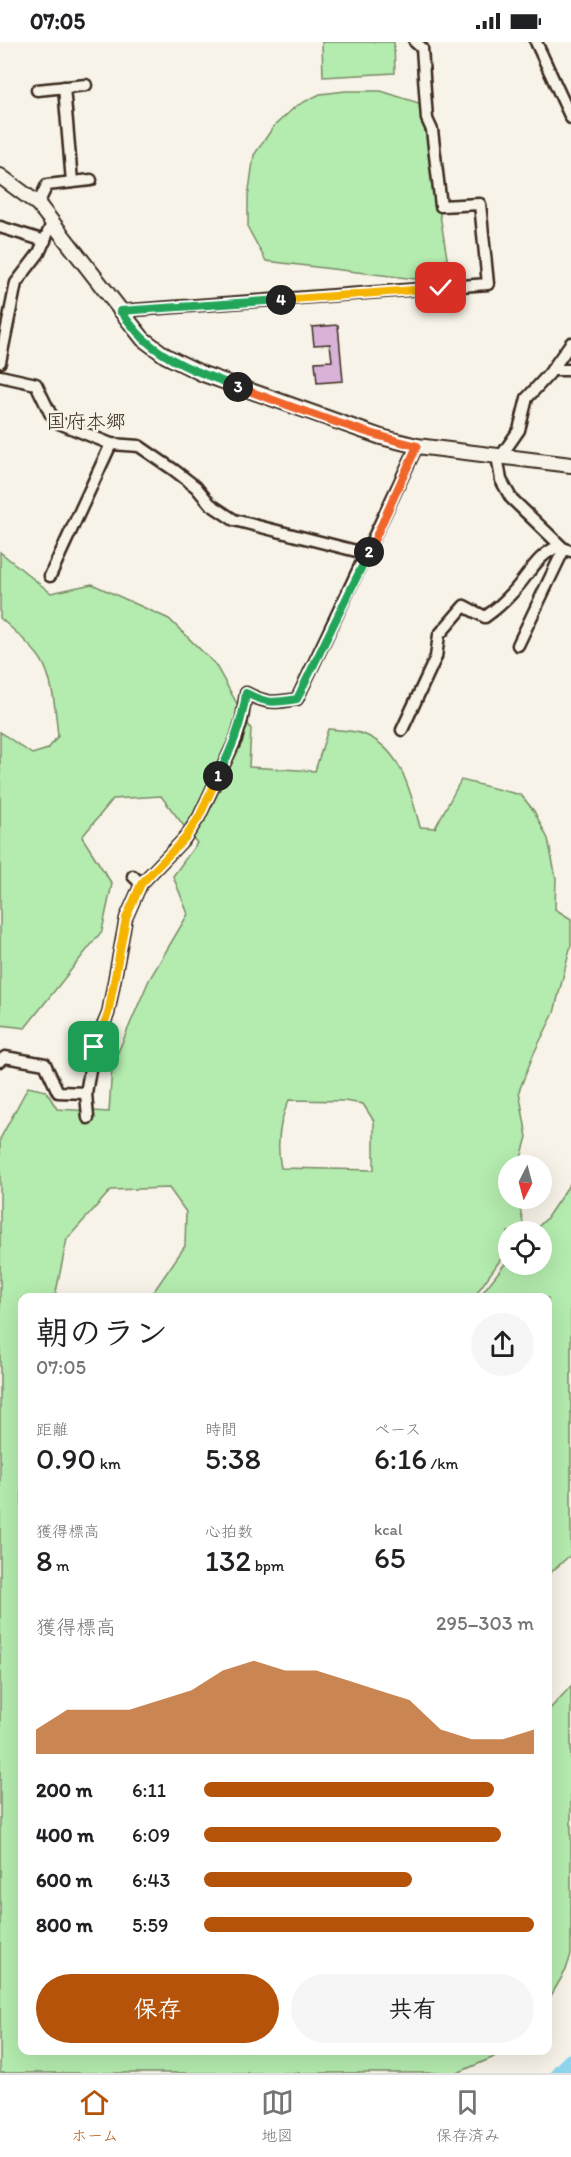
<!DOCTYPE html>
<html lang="ja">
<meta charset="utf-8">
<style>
body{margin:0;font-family:Itim,"Klee One",sans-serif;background:#f6f6f6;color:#202124;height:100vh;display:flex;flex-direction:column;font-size:22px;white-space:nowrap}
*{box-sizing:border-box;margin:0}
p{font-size:20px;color:#757577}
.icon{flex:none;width:33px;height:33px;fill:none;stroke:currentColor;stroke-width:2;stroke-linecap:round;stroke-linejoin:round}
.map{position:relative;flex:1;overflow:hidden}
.panel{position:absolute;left:18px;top:1251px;width:534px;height:762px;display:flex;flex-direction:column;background:#fff;border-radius:12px;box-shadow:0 6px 24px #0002}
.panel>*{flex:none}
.needle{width:39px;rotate:186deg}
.controls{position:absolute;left:498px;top:1113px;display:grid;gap:12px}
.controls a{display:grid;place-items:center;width:54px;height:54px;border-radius:50%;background:#fff;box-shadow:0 6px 24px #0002;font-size:30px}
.pin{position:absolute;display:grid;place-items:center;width:51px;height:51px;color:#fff;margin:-26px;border-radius:12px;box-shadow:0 3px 9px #0006}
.km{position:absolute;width:30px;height:30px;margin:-15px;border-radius:50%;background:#222;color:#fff;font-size:16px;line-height:30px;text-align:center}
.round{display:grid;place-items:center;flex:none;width:63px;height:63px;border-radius:32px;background:#f6f6f6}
.head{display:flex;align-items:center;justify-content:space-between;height:102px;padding:0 18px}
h1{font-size:33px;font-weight:600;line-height:45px}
.stats{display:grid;grid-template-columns:repeat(3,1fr);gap:9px;height:102px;padding:6px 18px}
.stats div{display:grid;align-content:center}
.stats b{font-size:30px;font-weight:600}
.stats small{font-size:16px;font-weight:400}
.stats p{font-size:16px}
.chart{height:168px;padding:12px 18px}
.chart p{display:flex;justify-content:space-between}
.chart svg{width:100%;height:108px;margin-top:6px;fill:#b45309;opacity:.7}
.action{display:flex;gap:12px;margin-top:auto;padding:12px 18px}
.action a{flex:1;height:69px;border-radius:36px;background:#b45309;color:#fff;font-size:24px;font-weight:600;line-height:69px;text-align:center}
.action a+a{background:#f6f6f6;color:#202124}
ul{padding:0 18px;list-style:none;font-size:20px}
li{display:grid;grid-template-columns:96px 72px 1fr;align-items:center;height:45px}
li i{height:15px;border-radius:8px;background:#b45309}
.status{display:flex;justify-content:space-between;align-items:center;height:42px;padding:0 30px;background:#fff;direction:ltr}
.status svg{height:16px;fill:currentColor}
.menu{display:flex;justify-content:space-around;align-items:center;height:84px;border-top:2px solid #e0e0e0;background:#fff;font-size:16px;color:#757577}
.menu a{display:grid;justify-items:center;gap:3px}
.menu .selected{color:#b45309}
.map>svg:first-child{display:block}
.green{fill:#b4ebae;stroke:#788a66;stroke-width:1.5;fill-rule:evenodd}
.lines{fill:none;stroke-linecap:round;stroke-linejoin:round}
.river{stroke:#8cd5ed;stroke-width:18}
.building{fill:#d9b2d9;stroke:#3b2a1e;stroke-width:1.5}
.minor-casing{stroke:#3b2a1e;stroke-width:15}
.tertiary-casing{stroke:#3b2a1e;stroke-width:18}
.minor{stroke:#f7f3e8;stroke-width:10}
.tertiary{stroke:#f7f3e8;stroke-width:14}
.split-1-casing{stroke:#fff;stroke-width:12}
.split-2-casing{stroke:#fff;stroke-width:12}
.split-3-casing{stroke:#fff;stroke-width:12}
.split-4-casing{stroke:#fff;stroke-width:12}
.split-5-casing{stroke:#fff;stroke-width:12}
.split-1{stroke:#f5b400;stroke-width:8}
.split-2{stroke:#22a559;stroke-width:8}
.split-3{stroke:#f0652b;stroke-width:8}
.split-4{stroke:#22a559;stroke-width:8}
.split-5{stroke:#f5b400;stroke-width:8}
.labels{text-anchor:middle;stroke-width:5;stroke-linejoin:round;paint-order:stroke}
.neighbourhood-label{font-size:20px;fill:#3b2a1e;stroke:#f7f3e8}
</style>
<div class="status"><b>07:05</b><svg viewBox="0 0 49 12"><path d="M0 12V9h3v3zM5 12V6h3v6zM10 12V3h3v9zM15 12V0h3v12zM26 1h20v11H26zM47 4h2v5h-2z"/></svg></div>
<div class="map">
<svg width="571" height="2031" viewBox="0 0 571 2031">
<rect width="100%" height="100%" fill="#f7f3e8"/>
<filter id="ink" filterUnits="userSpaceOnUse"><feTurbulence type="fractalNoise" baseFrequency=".0167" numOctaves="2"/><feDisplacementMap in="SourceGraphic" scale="12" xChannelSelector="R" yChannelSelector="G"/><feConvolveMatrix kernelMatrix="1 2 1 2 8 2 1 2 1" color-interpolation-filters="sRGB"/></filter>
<g filter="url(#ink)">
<g class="green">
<polygon points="322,0 394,0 395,31 323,35"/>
<polygon points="346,49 381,49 422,62 448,222 440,240 266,219 248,186 248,155 254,113 274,84 296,64 320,52"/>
<path d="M0 510 51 551 92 542 169 577 215 622 251 687 249 725 315 729 328 687C338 688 351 688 360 691 401 704 410 748 420 785L435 786 461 738 521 753 534 769 548 797 556 836 555 867 571 877V903L554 971 534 1011 519 1049 527 1095 519 1123 508 1124V1156L518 1157 524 1185 521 1189 508 1190V1207L474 1255H150L185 1204 186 1170 169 1146 111 1148 67 1197 55 1255 22 1256V2008L502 2009 492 2016 457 2031H0V1097L28 1045 46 1049 57 1067 109 1070 112 1024 149 938 188 872 173 834 197 801 161 754 113 757 82 795 112 842 102 889 25 986 0 983V690L32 712 48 707 58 694C56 673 53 634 40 616 29 601 14 588 0 576ZM289 1058 344 1059 363 1062 374 1079V1128L281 1126C276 1102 279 1080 289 1058Z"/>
<polygon points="571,1140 571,1515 568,1515 548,1533 548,1256 479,1255 508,1218 508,1222 542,1222 542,1190 534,1189 546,1177"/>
<polygon points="571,1644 571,1912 566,1928 548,1959 548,1669"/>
</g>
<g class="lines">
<polyline class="river" points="560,2031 571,2020"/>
</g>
<polygon class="building" points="338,283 343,339 317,341 315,320 332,319 330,302 314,303 312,285"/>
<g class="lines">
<g class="minor-casing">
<g id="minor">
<polyline points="536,0 571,76"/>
<polyline points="64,45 72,140"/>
<polyline points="37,48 86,43"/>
<polyline points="38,162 47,143 91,138"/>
<polyline points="0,185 45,199"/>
<polyline points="120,269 488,242 480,162 441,164 432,88 427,77 422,6 415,0"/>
<polyline points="0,320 16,241 39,211 53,179"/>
<polyline points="552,328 571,328"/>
<polyline points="0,334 36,342 50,371 59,381 111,402 139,404 174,428 196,445 210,462 234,478 368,512"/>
<polyline points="497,413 501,438 511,456 564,507 571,509"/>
<polyline points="501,414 519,388 527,356 549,332 571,301"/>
<polyline points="50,534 111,402"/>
<polyline points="518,603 564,507"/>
<path d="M402 688 436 615 439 593 464 564 485 575C495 568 505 559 513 550 529 533 537 512 560 504"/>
<path d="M133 834 141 842 185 796 199 775 236 697 242 677 246 651C267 662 274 661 297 657L417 404"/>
<polyline points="0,1019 5,1015 45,1022 58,1050 86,1051"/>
<polyline points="88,1076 86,1051 94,1005 108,972 126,876 141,842"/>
</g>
</g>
<g class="tertiary-casing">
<polyline id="tertiary" points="0,134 38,162 143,297 166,314 203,332 381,395 417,404 571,423"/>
</g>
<use href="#minor" class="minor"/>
<use href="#tertiary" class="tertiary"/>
</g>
</g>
<g class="lines" filter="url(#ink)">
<g class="split-1-casing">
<polyline id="split-1" points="94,1005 108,972 126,876 141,842 185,796 199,775 218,734"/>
</g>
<g class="split-2-casing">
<path id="split-2" d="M218 734C232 706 242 682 246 651 267 662 274 661 297 657L369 510"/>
</g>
<g class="split-3-casing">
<path id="split-3" d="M238 345C298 367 356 389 417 404L369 510"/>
</g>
<g class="split-4-casing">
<path id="split-4" d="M238 345C206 333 171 322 145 298 136 290 128 278 120 269L281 258"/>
</g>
<g class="split-5-casing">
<polyline id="split-5" points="281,258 441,246"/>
</g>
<use href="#split-1" class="split-1"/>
<use href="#split-2" class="split-2"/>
<use href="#split-3" class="split-3"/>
<use href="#split-4" class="split-4"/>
<use href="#split-5" class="split-5"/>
</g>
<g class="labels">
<g class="neighbourhood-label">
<text x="86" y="386">国府本郷</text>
</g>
</g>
</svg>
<div class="controls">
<a><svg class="needle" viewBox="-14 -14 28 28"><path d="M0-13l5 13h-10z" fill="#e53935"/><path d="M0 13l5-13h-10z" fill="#757577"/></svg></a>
<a><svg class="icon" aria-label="locate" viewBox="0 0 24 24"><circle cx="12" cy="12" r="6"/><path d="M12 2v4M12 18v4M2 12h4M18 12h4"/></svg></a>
</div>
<div class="pin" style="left:94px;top:1005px;background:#1e9e55"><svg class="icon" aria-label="arrive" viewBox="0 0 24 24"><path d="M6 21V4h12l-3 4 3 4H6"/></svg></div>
<div class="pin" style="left:441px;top:246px;background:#d93025"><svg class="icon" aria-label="check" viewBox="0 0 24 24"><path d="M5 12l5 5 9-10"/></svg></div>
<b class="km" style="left:218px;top:734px">1</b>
<b class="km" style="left:369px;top:510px">2</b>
<b class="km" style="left:238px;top:345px">3</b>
<b class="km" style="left:281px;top:258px">4</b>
<section class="panel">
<div class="head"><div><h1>朝のラン</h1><p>07:05</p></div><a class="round"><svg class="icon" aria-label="share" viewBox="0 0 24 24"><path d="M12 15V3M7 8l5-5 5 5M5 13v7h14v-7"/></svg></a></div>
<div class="stats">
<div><p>距離</p><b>0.90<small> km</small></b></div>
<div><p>時間</p><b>5:38</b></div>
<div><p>ペース</p><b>6:16<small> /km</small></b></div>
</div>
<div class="stats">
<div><p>獲得標高</p><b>8<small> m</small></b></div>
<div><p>心拍数</p><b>132<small> bpm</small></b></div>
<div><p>kcal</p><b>65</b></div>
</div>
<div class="chart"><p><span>獲得標高</span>295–303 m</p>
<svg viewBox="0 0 160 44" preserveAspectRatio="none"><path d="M0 44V34L10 26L20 26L30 26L40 22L50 18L60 10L70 6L80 10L90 10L100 14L110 18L120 22L130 34L140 38L150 38L160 34V44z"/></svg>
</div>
<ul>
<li><b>200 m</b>6:11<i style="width:88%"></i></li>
<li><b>400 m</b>6:09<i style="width:90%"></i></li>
<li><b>600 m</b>6:43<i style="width:63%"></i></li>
<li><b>800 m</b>5:59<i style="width:100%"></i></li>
</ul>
<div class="action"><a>保存</a><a>共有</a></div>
</section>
</div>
<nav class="menu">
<a class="selected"><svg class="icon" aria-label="home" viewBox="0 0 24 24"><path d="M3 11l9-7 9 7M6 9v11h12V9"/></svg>ホーム</a>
<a><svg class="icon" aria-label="map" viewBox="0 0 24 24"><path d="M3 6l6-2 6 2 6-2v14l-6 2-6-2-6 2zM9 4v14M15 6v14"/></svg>地図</a>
<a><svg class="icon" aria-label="saved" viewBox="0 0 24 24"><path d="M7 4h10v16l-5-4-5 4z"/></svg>保存済み</a>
</nav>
